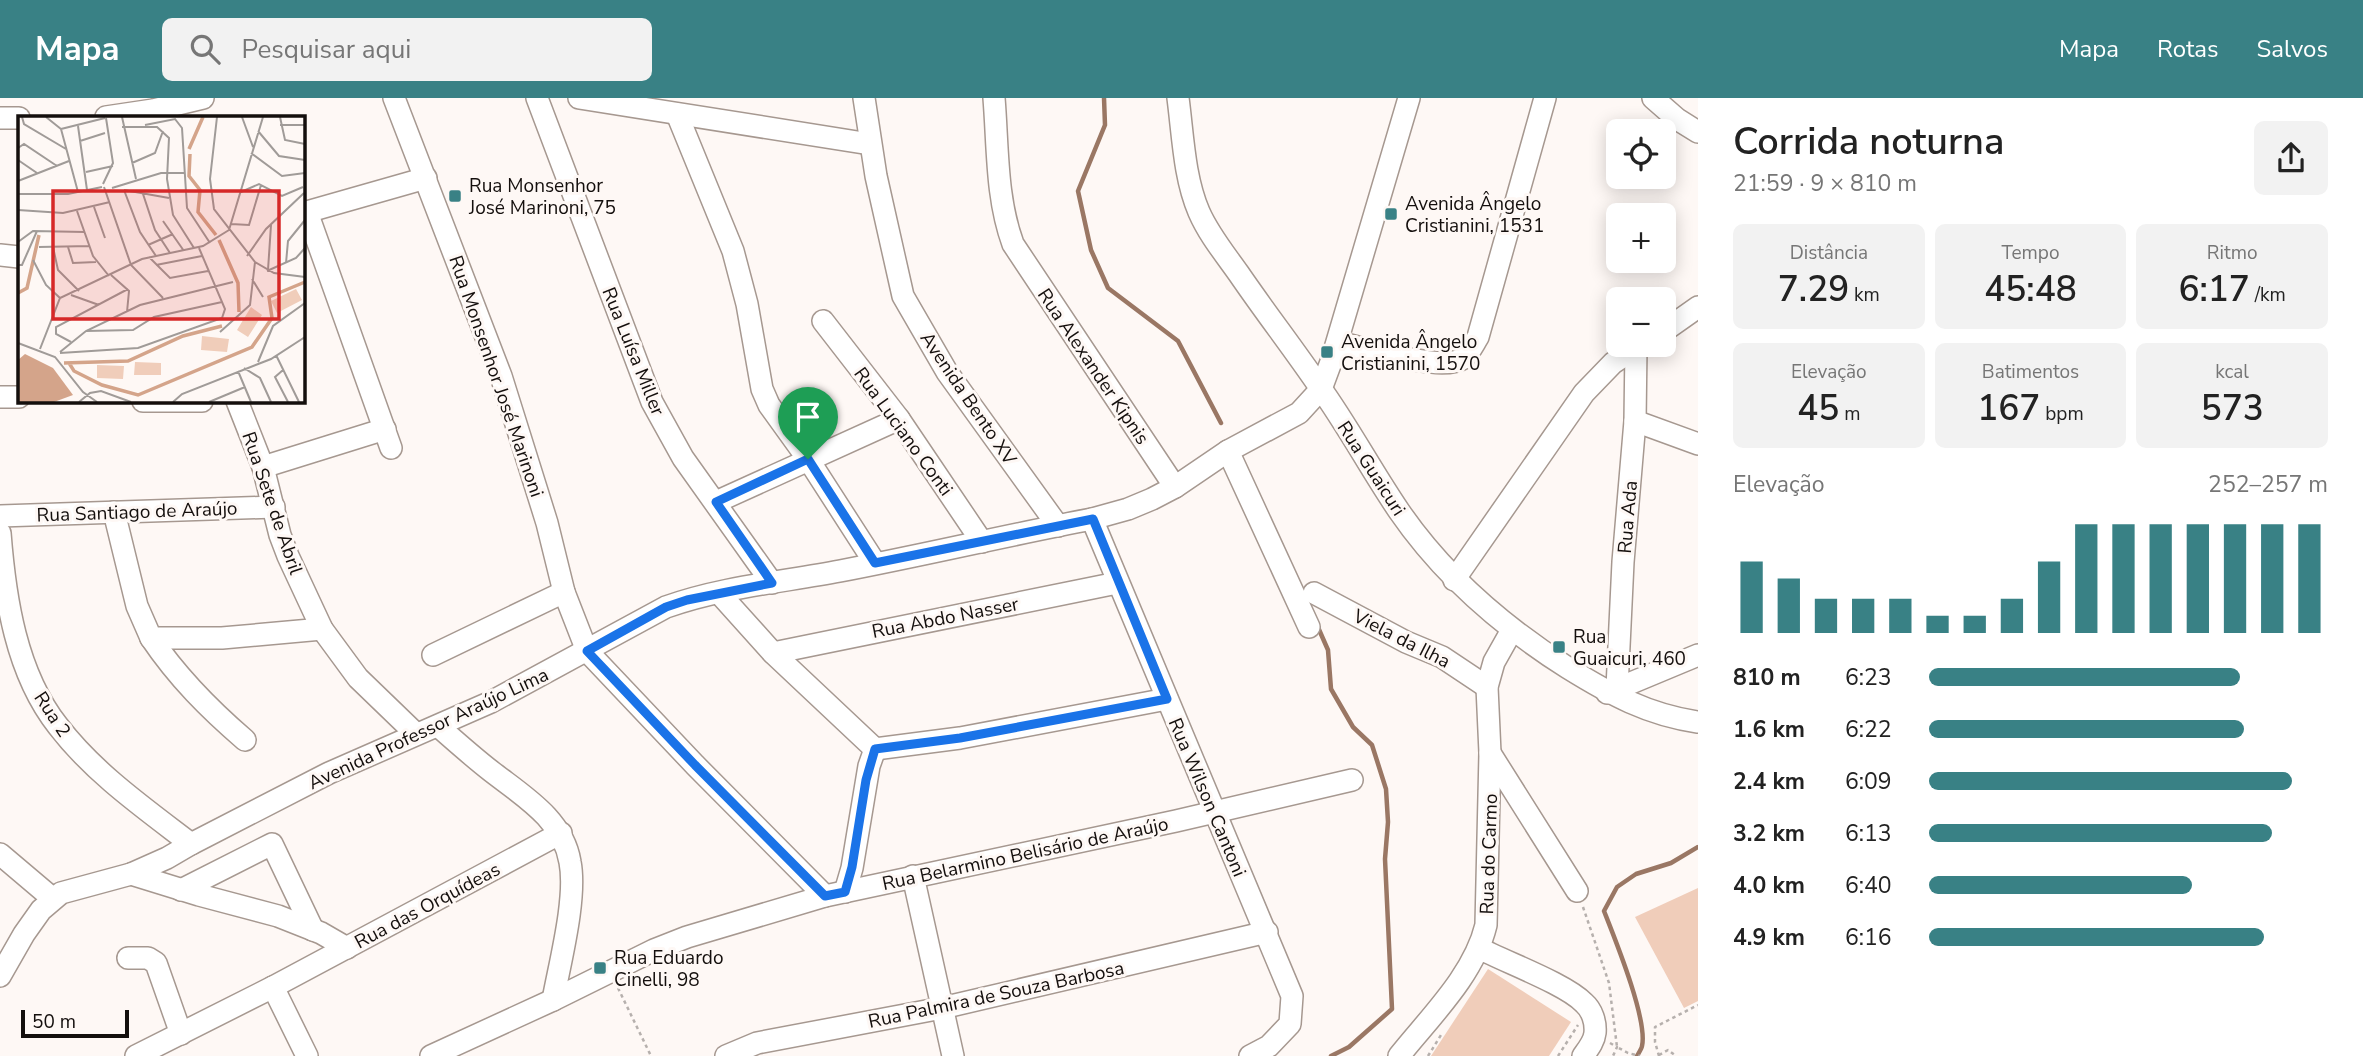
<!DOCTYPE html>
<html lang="pt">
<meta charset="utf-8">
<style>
body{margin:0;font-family:"Nunito Sans",sans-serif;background:#f2f2f2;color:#222;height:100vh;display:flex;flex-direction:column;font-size:26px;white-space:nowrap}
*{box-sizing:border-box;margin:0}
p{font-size:23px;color:#767676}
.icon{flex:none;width:38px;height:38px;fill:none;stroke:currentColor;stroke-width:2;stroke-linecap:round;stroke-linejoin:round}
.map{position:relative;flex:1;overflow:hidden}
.panel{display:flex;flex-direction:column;background:#fff;width:665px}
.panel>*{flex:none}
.controls{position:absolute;left:1606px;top:21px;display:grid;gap:14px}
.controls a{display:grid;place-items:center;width:70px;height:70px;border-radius:10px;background:#fff;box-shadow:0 4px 18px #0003;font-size:35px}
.scale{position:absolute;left:21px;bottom:18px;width:108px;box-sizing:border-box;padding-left:7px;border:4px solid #140f0d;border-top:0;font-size:19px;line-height:24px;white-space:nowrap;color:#140f0d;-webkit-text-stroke:5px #fef8f5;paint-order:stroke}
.pin{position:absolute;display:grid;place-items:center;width:60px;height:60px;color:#fff;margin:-72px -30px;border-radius:50% 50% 50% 0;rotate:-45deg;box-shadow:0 0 7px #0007}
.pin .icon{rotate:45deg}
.round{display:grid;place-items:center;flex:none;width:74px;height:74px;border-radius:10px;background:#f2f2f2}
.overview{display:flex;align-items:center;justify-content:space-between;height:119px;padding:0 35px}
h1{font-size:38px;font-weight:600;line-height:52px}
.figures{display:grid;grid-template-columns:repeat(3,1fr);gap:10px;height:119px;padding:7px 35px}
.figures div{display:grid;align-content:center;border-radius:10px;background:#f2f2f2;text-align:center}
.figures b{font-size:35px;font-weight:600}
.figures small{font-size:19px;font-weight:400}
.figures p{font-size:19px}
.chart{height:196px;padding:14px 35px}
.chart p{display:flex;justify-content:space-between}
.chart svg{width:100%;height:126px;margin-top:7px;stroke:#398185;stroke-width:6}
ul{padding:0 35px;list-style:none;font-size:23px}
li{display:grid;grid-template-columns:112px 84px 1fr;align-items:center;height:52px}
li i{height:18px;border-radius:9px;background:#398185}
header{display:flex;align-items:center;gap:42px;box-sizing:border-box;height:98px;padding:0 35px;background:#398185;color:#fff}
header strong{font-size:33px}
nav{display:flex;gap:38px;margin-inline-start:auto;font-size:24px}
.search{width:490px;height:63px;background:#f2f2f2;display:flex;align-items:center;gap:18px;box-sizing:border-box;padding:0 24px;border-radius:10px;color:#767676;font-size:26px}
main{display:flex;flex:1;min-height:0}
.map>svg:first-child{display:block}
.green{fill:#f0cdba}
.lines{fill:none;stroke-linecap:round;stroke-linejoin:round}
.stream{stroke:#9a7764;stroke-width:4.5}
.minor-casing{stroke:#a69890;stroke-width:24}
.path{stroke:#b6b0ad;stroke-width:2.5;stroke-dasharray:3.5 3.5;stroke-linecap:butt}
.minor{stroke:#fff;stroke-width:21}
.route-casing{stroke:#fff;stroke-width:14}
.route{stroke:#1a73e8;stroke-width:9}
.poi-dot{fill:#398185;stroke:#fef8f5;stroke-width:2.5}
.labels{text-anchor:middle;stroke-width:6;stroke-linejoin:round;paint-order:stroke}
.poi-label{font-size:19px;fill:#140f0d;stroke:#fef8f5;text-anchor:start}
.street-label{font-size:19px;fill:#140f0d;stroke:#fef8f5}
.inset-river{fill:none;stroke:#d4a48a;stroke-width:3.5}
.inset-road{fill:none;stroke:#a09b98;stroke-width:2}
.view{fill:#d62828;fill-opacity:0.15;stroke:#d62828;stroke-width:3.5}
.inset-edge{fill:none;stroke:#140f0d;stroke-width:3.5}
</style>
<header>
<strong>Mapa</strong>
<div class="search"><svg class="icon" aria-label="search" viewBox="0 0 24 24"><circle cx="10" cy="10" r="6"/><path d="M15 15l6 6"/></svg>Pesquisar aqui</div>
<nav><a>Mapa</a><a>Rotas</a><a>Salvos</a></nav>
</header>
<main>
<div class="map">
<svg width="1698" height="958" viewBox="0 0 1698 958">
<rect width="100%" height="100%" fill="#fef8f5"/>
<g class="green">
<polygon points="1698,790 1698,903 1684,910 1635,819"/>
<polygon points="1488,871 1571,924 1549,958 1431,958"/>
</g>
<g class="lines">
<g class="stream">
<polyline points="1104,0 1105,27 1078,93 1091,152 1108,190 1178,243 1221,325"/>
<polyline points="1317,527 1328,552 1331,591 1353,629 1372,647 1386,691 1388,724 1385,761 1392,911 1349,949 1331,958"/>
<path d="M1637 958C1638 956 1642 950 1642 948 1648 922 1615 841 1604 813L1617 789 1636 776 1671 765 1698 749"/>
</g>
<g class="minor-casing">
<g id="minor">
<polyline points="394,0 501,278 547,425 564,494 587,553 695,667 825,798"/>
<polyline points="537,0 652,304 683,360 772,485"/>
<polyline points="579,0 870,46"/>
<polyline points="864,0 876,78 903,198 947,274 1058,428"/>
<path d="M994 0C998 49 996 100 1013 146L1175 389"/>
<path d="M1178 0C1183 38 1184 79 1199 114 1209 137 1225 156 1239 176 1265 214 1293 250 1319 288 1348 328 1371 372 1399 413 1443 477 1502 528 1568 570 1610 596 1648 617 1698 624"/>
<polyline points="1653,0 1677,21 1698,34"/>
<polyline points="677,16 733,153 747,206 762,291 769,307 808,361 875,465"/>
<polyline points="106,19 153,12 203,0"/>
<polyline points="0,20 19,20"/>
<polyline points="307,114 391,350"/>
<polyline points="303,115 426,80"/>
<polyline points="0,157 19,159"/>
<polyline points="823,223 899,321 982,444"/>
<polyline points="1664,233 1698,209"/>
<path d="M1338 244C1364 250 1441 274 1462 261 1470 255 1473 247 1478 239L1545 0"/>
<polyline points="0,299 19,299"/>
<polyline points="143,303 202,303"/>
<polyline points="237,303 263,369 280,437 288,458 322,531 358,580 416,636"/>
<polyline points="1635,323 1698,346"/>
<polyline points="1228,353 1309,529"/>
<polyline points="263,369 385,331"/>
<polyline points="716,404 899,321"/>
<polyline points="114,414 137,508 151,540 222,540 322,531"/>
<polyline points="0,418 274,409"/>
<polyline points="1092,421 1292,898 1290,926 1269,948 1250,958"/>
<path d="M0 435C5 500 16 575 58 628 94 675 144 710 191 746"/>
<polyline points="1454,482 1584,295 1613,265 1640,247"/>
<polyline points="719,495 773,555 875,651 960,640 1167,601"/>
<polyline points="1314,495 1406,544 1442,559 1487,589"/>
<path d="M151 540C178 580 209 611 245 642"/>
<polyline points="773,555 1117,485"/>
<polyline points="433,557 564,494"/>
<polyline points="1617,590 1623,464 1635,323 1636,249"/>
<polyline points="1607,595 1698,557"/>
<path d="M438 628C455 643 473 659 491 673 523 698 563 721 570 764 577 800 560 864 553 902"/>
<polyline points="1490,655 1577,793"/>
<polyline points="0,756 52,800"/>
<polyline points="131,776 199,797 278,818 321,835 347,850"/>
<polyline points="913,778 953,958"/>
<polyline points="181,792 272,746 313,832"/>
<polyline points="845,794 852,770 869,668 875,651"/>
<path d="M1479 850C1505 864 1566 886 1584 905 1592 912 1596 924 1595 935 1594 944 1588 951 1583 958"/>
<polyline points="128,860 148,860 156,865 181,936"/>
<path d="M0 878 24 836 41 812 61 795 131 776 167 760 191 746 329 675 491 604 666 509C722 489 782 484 840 473 924 457 1008 437 1092 421L1128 411 1152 401 1175 389 1228 353 1299 315 1321 291 1331 264 1409 0"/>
<polyline points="273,889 307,958"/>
<polyline points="136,958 273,889 561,735"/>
<polyline points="431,958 553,902 654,852 687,839 825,798 1176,723 1352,682"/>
<polyline points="726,958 757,945 942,910 1267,834"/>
<path d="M1399 958C1430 919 1474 877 1486 827L1490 655 1487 589 1494 564 1512 532"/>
</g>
</g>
<g class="path">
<polyline points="1583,809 1609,885 1617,949 1628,955 1640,958"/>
<polyline points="618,890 651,958"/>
<polyline points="1610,945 1617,949 1613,958"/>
<polyline points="1659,957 1668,952 1676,958"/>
<polyline points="1428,958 1441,937"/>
<polyline points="1558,958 1578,927"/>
<polyline points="1659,958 1655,944 1655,929 1698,907"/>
</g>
<use href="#minor" class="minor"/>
</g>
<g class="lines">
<g class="route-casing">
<polygon id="route" points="808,361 875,465 1093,421 1167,601 960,640 875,651 866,682 852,769 845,794 825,798 695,667 587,553 666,509 687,502 772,485 716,404"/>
</g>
<use href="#route" class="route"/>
</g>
<g class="poi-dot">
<rect x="448" y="91" width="14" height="14" rx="3.5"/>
<rect x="1384" y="109" width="14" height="14" rx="3.5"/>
<rect x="1320" y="247" width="14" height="14" rx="3.5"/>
<rect x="1552" y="542" width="14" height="14" rx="3.5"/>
<rect x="593" y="863" width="14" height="14" rx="3.5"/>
</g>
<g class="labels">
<g class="poi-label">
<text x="469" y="94">Rua Monsenhor<tspan x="469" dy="22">José Marinoni, 75</tspan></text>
<text x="1405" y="112">Avenida Ângelo<tspan x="1405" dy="22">Cristianini, 1531</tspan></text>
<text x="1341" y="250">Avenida Ângelo<tspan x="1341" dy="22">Cristianini, 1570</tspan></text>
<text x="1573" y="545">Rua<tspan x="1573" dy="22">Guaicuri, 460</tspan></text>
<text x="614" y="866">Rua Eduardo<tspan x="614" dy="22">Cinelli, 98</tspan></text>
</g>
<g class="street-label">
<text transform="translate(634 253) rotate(68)" y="7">Rua Luísa Miller</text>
<text transform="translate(1094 268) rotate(56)" y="7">Rua Alexander Kipnis</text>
<text transform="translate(497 278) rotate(71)" y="7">Rua Monsenhor José Marinoni</text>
<text transform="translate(969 300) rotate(56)" y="7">Avenida Bento XV</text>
<text transform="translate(904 333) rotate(54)" y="7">Rua Luciano Conti</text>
<text transform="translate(1372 370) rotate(57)" y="7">Rua Guaicuri</text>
<text transform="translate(273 405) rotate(71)" y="7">Rua Sete de Abril</text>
<text transform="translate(137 413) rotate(-2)" y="7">Rua Santiago de Araújo</text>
<text transform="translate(1627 419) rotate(-85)" y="7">Rua Ada</text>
<text transform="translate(945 519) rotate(-11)" y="7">Rua Abdo Nasser</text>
<text transform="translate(1402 540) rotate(27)" y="7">Viela da Ilha</text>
<text transform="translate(53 616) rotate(57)" y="7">Rua 2</text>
<text transform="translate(428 630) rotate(-25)" y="7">Avenida Professor Araújo Lima</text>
<text transform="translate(1208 699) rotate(67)" y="7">Rua Wilson Cantoni</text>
<text transform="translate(1025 755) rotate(-12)" y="7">Rua Belarmino Belisário de Araújo</text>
<text transform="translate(1488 756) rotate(-88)" y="7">Rua do Carmo</text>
<text transform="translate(427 807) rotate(-28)" y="7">Rua das Orquídeas</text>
<text transform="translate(996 896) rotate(-12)" y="7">Rua Palmira de Souza Barbosa</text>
</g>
</g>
<g transform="translate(18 18)">
<rect width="287" height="287" fill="#fef8f5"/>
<path d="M278 173 284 184 259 197 253 185ZM233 191 244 199 230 221 219 214ZM184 220 211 223 209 236 183 234ZM117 246 143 247V259H116ZM79 249 106 250 105 263 79 262Z" fill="#f0cdba"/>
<path d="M7 238 35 252 55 279 36 286H0V244Z" fill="#d4a48a"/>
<path class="inset-river" d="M171 33 185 1M172 38 171 60 182 74 180 96 198 119M201 124 220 167 221 196M0 177 9 172 21 119M46 247 110 245 165 220 204 210M51 247 56 255 84 269 120 279 234 231 254 202 251 181 287 166"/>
<path class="inset-road" d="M4 1 6 8 48 33M28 1 43 13 60 76M104 1 118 63M199 1 192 63 196 93 237 146 256 157 287 161M224 1 235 31M262 1 267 24 287 28M127 9 157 3 164 12 169 92 192 127M262 9H287M60 10 69 74M104 11H139L151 22 149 63 155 99 176 132M43 13 87 2M240 15 261 40 287 44M62 25 87 17M0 32 6 28 39 50M233 37 264 60 287 57M0 44 19 57M114 47 137 37 145 15M68 56 95 50M0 65 51 45M85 68 95 47 88 2M86 71 113 149 145 182M94 72 143 57H166M106 74 122 116 138 140M106 74 151 82M223 76 241 68 264 80 285 71M0 78H50L84 71M125 78 137 114 152 137M76 91 87 122M0 94 45 97 92 86M59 95 75 140 91 160M145 105 166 135M213 108 231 109 243 69M211 114 245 1M0 126 15 115 67 116M130 129 155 118M21 131 72 130M35 131 40 154 61 175M50 131 55 147 78 146M229 140 248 113 286 77M131 141 152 162 190 155M15 144 28 169 42 182M268 147 270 125 287 104M0 149H4L19 115M138 149 184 140M250 154 253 109M249 155 278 142 287 132M93 159 111 175 109 196M234 163 245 181M53 179 81 189M68 215 115 214 136 201 204 186M202 216 232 189 237 146M53 226 38 218V211L110 173M0 227 37 241 65 276 79 286M22 233 42 182 124 143 185 130 211 114M42 236 68 215 122 189 215 166M42 237 120 232 204 202 207 193 181 132M258 239 281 286M240 246 255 210 287 187M226 252 242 262 253 286M265 254 257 261 270 286M220 255 233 286M61 286 72 277 83 275 113 286M155 286 164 278 253 243 287 221M191 286 227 271"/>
<path class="view" d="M35 75H261V203H35Z"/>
<rect width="287" height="287" class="inset-edge"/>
</g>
</svg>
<div class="controls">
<a><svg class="icon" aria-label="locate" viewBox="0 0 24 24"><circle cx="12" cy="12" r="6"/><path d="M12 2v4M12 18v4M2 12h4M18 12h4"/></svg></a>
<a>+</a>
<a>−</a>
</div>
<div class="scale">50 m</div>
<div class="pin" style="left:808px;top:361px;background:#1e9e55"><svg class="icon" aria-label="arrive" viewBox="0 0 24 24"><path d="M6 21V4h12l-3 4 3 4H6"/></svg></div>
</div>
<section class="panel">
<div class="overview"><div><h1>Corrida noturna</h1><p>21:59 · 9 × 810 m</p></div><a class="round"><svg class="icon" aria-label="share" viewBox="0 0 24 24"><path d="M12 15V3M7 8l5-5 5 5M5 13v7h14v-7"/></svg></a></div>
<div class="figures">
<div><p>Distância</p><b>7.29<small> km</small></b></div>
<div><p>Tempo</p><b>45:48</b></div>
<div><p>Ritmo</p><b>6:17<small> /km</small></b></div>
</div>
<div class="figures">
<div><p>Elevação</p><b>45<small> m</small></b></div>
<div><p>Batimentos</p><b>167<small> bpm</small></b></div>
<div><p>kcal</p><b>573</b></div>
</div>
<div class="chart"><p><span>Elevação</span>252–257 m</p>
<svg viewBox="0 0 160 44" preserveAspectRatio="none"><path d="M5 44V19M15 44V25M25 44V32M35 44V32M45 44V32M55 44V38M65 44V38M75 44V32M85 44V19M95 44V6M105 44V6M115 44V6M125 44V6M135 44V6M145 44V6M155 44V6"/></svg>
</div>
<ul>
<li><b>810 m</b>6:23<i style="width:78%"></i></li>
<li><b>1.6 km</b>6:22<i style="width:79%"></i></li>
<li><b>2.4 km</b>6:09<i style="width:91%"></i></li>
<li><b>3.2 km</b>6:13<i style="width:86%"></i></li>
<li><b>4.0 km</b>6:40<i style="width:66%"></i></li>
<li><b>4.9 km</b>6:16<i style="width:84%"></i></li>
</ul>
</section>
</main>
